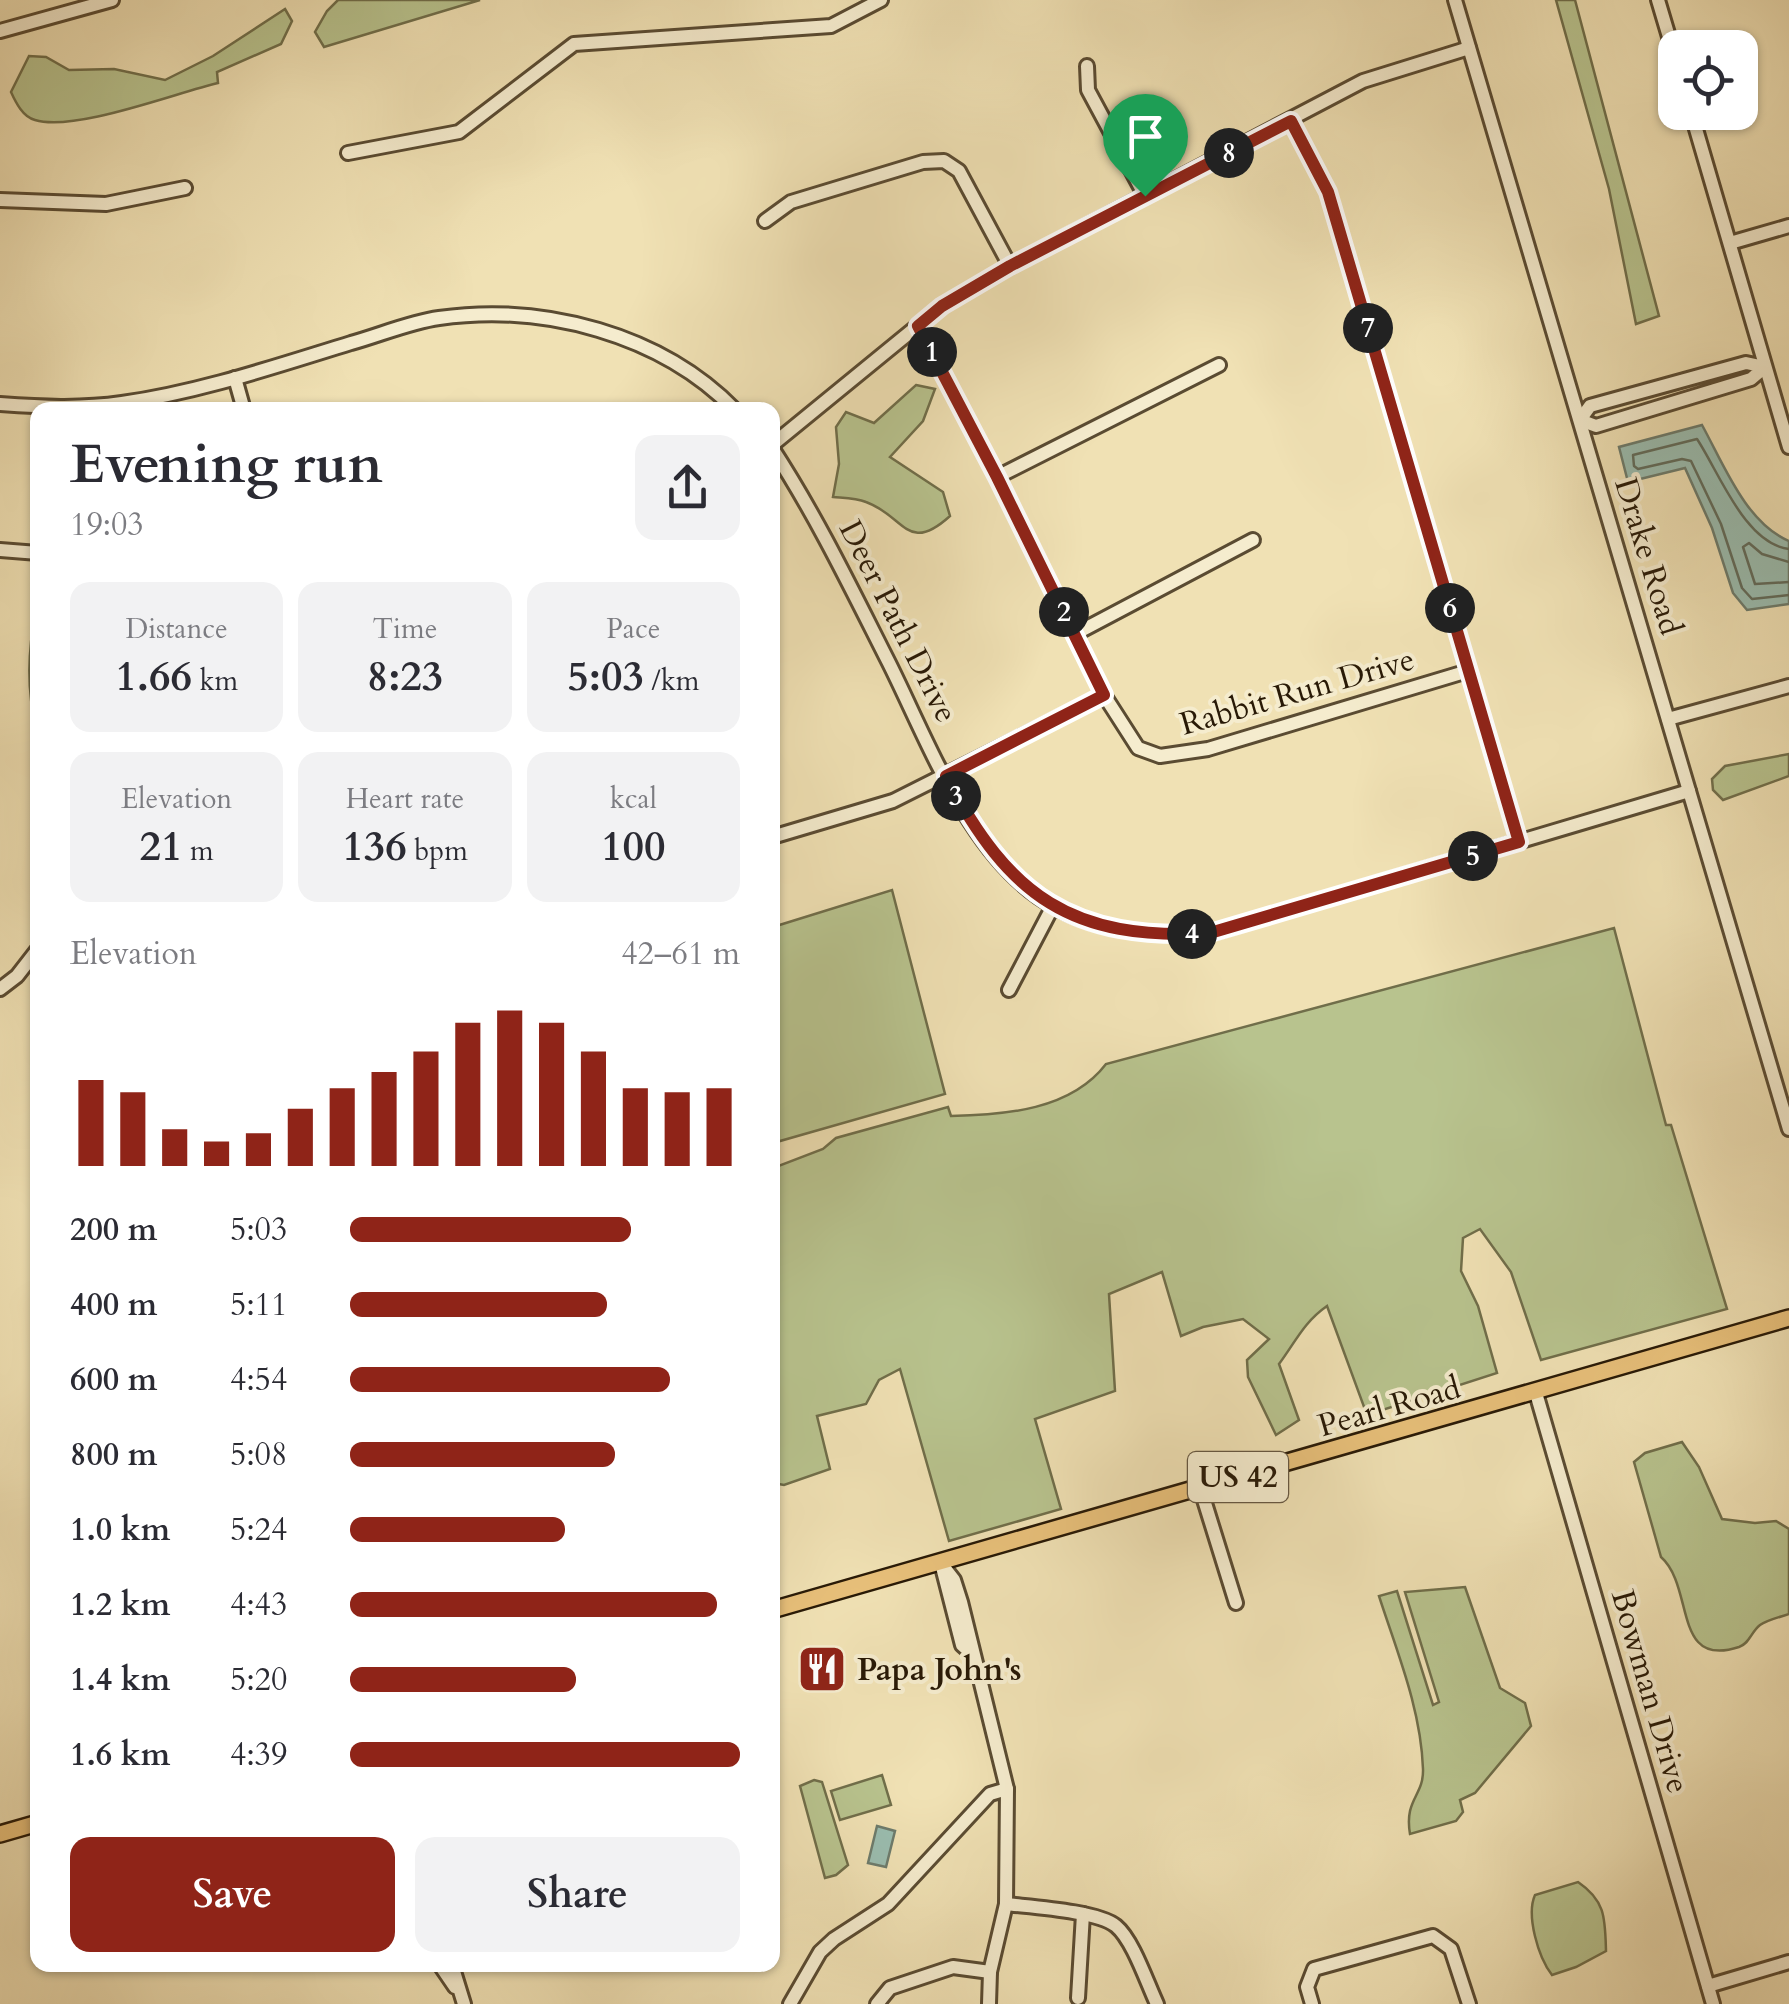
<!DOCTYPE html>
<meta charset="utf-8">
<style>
body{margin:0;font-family:Cardo,serif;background:#f2f2f3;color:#2b2b33;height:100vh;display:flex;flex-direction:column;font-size:38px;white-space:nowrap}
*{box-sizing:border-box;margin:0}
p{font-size:32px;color:#7c7c81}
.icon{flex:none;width:55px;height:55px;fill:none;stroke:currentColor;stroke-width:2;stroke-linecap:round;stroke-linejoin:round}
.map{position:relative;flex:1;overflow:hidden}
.sheet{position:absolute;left:30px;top:402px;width:750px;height:1570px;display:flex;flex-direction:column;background:#fff;border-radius:20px;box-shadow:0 2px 8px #0004}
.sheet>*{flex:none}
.tools{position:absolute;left:1658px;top:30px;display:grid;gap:20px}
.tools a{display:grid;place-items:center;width:100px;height:100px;border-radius:20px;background:#fff;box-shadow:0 2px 8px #0004;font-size:50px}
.pin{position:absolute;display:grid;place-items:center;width:85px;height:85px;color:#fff;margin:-102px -42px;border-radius:50% 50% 50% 0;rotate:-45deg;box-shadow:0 0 10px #0007}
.pin .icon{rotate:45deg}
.km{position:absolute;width:50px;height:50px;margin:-25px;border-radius:50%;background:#222;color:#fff;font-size:28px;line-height:50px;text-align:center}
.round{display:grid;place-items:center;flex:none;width:105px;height:105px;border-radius:20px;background:#f2f2f3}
.overview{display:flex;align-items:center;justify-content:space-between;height:170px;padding:0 40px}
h1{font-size:55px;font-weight:600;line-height:75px}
.figures{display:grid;grid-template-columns:repeat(3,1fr);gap:15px;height:170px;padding:10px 40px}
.figures div{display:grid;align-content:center;border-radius:20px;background:#f2f2f3;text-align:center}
.figures b{font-size:42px;font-weight:600}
.figures small{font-size:28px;font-weight:400}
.figures p{font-size:28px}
.chart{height:280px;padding:20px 40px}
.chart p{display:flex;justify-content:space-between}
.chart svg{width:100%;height:180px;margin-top:10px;stroke:#8f2418;stroke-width:6}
.cta{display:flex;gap:20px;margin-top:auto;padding:20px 40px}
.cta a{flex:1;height:115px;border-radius:20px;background:#8f2418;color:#fff;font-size:40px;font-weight:600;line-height:115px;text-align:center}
.cta a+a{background:#f2f2f3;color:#2b2b33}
ul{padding:0 40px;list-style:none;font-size:32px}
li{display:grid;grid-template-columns:160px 120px 1fr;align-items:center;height:75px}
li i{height:25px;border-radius:12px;background:#8f2418}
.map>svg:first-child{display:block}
.green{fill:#b8c38e;stroke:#706e4a;stroke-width:2.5}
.water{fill:#9abdb0;stroke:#6c7b6c;stroke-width:2.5}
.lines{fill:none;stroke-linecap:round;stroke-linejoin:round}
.shore{stroke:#616b5b;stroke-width:2.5}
.minor-casing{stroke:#5a4b32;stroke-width:18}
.major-casing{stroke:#281906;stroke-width:20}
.minor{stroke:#f5ecce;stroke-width:12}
.major{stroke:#e8c07a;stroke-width:15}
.route-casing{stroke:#fff;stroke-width:20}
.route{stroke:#8f2418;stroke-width:12}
.labels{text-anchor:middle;stroke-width:8;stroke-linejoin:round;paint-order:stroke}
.shield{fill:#f5ecce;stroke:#665842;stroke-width:2.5}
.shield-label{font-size:30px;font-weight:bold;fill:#281906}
.street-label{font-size:32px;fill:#281906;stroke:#f5ecce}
.poi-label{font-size:32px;font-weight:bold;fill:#281906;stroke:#f5ecce;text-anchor:start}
</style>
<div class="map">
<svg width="1789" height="2004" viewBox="0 0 1789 2004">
<rect width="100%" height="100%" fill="#f0e1b4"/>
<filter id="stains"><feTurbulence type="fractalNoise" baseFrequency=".002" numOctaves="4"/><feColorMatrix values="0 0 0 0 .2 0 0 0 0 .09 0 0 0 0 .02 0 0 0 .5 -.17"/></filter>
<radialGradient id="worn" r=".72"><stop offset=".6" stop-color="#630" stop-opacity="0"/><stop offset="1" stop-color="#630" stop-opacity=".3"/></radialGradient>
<g class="green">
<polygon points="338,0 480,0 324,47 315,32 327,11"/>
<polygon points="1556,0 1575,0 1659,316 1636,324 1609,189"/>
<path d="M285 9 292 21 281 44 217 72 218 83C175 93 75 132 35 120 23 117 16 103 11 92L29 56 46 57 69 70 114 69 165 80 213 56Z"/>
<path d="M916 385 935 389 923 421 890 457 943 492 950 516C907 555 905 516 866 502 856 498 844 498 833 497L839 464 836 427 846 412 874 423Z"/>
<path d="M36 608 38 609 37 731C26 690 28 651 36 608Z"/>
<polygon points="1789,754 1789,776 1723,800 1713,790 1712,779 1725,766"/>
<polygon points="892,890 945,1094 773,1143 773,927"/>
<path d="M1614 928 1666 1125H1671L1727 1309 1541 1360 1511 1272 1480 1229 1463 1238 1461 1271 1478 1306 1497 1373 1367 1415 1327 1306C1304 1322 1296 1341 1279 1364L1299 1420 1276 1435 1248 1377 1247 1360 1269 1339 1243 1319 1203 1327 1181 1336 1162 1272 1109 1294 1115 1391 1035 1419 1061 1509 949 1541 900 1369 879 1380 866 1404 817 1416 830 1469 784 1485 773 1483V1168L823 1149 836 1138 948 1107 951 1116C1005 1115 1071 1110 1106 1064Z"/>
<path d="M1682 1442 1699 1467 1722 1519 1755 1523 1776 1521 1789 1529V1614C1780 1617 1767 1620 1760 1625 1751 1632 1750 1643 1739 1647 1672 1669 1695 1587 1661 1557L1634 1462 1645 1453Z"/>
<path d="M1465 1587 1500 1688 1525 1703 1531 1726 1475 1793 1460 1800 1463 1812 1456 1821 1410 1834C1404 1799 1424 1796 1423 1769 1421 1709 1397 1652 1379 1596L1397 1591 1433 1705 1439 1702 1405 1592Z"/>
<polygon points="882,1775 891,1805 840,1820 831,1791"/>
<polygon points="814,1780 822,1782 848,1865 836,1875 825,1878 800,1786"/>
<path d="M1578 1882C1606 1901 1605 1919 1606 1951L1576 1967 1552 1975C1538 1957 1526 1915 1535 1895Z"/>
</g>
<g class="water">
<path d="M1702 425C1724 465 1746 523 1789 541V604L1747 610 1733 593 1712 528 1685 468 1628 482 1619 447Z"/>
<polygon points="877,1826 895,1831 886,1867 868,1863"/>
</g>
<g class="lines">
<g class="shore">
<path d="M1789 549C1745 544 1719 472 1697 439L1633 455 1634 466 1638 469 1682 459 1691 461 1721 524 1742 588 1752 599 1789 595"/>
<polyline points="1789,562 1762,554 1749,543 1743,547 1755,584 1789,582"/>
</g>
<g class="minor-casing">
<g id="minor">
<polyline points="1455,0 1789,1129"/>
<polyline points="1658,0 1675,57"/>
<polyline points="0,31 112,0"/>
<polyline points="1087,66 1088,90 1145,196"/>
<polyline points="1691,112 1789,447"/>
<polyline points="1291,121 1328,192 1519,842"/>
<polyline points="348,153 459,132 574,44 831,26 881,0"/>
<polyline points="0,200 106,204 185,188"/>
<polyline points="765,221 791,202 923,162 944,161 959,171 1010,266"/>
<polyline points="1730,243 1789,226"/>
<polyline points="918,326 997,477 1104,695 1138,748 1160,756 1208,749 1468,671"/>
<polygon points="1746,363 1765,367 1751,379 1596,426 1580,420 1590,406"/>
<polyline points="235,378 244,410"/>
<path d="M0 404C41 407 81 409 122 403 200 392 276 366 351 343 380 335 410 322 439 318 543 303 661 334 735 410"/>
<polyline points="772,445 942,306 1010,266 1363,81 1469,48"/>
<path d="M772 448C817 517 852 590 889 663 929 743 972 863 1055 907 1104 933 1156 936 1211 933L1689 791"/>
<polyline points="997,477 1219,365"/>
<polyline points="0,550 38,553"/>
<polyline points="1075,634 1253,540"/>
<polyline points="1668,719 1789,686"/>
<polyline points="772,837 893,801 1104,695"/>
<polyline points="0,989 17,976 38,949"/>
<polyline points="1009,990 1053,906"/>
<polyline points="1536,1393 1713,2004"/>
<polyline points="1200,1487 1236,1603"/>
<polyline points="940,1562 954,1580 961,1602 1007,1789 1006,1904 990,1972 989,2004"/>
<polyline points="941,1563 962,1645 971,1653"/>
<path d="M1006 1904C1031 1907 1098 1911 1116 1926 1133 1940 1147 1983 1157 2004"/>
<polyline points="440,1965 455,1987"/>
<polyline points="452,1965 464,2004"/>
<polyline points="1708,1986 1789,1962"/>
<polyline points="1078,1998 1083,1914"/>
<polyline points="790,2004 820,1952 834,1939 888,1904 990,1794 1007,1789"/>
<polyline points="877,2004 890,1988 953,1967 990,1972"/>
<polyline points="1312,2004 1307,1987 1314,1969 1433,1936 1451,1949 1469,2004"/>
</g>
</g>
<g class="major-casing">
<g id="major">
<polyline points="772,1610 1789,1318"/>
<polyline points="0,1834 38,1823"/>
</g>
</g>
<use href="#minor" class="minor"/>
<use href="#major" class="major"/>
</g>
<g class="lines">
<g class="route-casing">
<path id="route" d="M1291 121 1328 192 1519 842 1210 933C1072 941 1009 897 946 776L1104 695 997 477 918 326 942 306 1010 266Z"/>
</g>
<use href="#route" class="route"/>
</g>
<defs>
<g id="restaurant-square" transform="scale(2.5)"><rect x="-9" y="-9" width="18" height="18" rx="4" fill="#8f2418" stroke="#f5ecce"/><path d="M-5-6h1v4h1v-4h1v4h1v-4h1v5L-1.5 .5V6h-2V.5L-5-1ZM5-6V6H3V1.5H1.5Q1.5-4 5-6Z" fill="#fff"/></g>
</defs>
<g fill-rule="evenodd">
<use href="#restaurant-square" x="822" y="1669"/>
</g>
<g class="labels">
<rect class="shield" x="1188" y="1452" width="100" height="50" rx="8"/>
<g class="shield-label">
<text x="1238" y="1487">US 42</text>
</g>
<g class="street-label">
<text transform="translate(1649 556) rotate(73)" y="11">Drake Road</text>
<text transform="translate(899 621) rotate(63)" y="11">Deer Path Drive</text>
<text transform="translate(1297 691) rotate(-16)" y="11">Rabbit Run Drive</text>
<text transform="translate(1389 1406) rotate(-16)" y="11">Pearl Road</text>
<text transform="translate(1651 1691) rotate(74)" y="11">Bowman Drive</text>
</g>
<g class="poi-label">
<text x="857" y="1680">Papa John's</text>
</g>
</g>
<rect width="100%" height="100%" filter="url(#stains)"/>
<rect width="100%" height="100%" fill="url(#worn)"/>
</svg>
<div class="tools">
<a><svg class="icon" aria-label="locate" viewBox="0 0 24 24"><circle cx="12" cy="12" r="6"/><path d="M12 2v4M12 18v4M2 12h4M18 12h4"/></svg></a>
</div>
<div class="pin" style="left:1145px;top:196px;background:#1e9e55"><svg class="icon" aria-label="arrive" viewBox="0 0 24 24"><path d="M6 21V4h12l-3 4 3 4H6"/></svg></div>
<b class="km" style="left:932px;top:352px">1</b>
<b class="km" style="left:1064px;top:612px">2</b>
<b class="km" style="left:956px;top:796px">3</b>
<b class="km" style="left:1192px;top:934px">4</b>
<b class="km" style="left:1473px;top:856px">5</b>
<b class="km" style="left:1450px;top:608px">6</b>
<b class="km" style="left:1368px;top:328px">7</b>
<b class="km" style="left:1229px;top:153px">8</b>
<section class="sheet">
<div class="overview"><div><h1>Evening run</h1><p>19:03</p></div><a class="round"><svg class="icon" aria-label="share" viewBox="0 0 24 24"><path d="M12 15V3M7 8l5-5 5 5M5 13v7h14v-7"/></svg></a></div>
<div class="figures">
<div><p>Distance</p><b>1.66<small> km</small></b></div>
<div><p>Time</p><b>8:23</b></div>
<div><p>Pace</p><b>5:03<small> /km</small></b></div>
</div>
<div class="figures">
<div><p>Elevation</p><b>21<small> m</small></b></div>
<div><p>Heart rate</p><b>136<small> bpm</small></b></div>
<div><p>kcal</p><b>100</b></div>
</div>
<div class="chart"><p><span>Elevation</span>42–61 m</p>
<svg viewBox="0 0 160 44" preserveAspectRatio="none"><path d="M5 44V23M15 44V26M25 44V35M35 44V38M45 44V36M55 44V30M65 44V25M75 44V21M85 44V16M95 44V9M105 44V6M115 44V9M125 44V16M135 44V25M145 44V26M155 44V25"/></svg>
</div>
<ul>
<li><b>200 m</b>5:03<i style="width:72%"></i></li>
<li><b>400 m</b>5:11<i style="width:66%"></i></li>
<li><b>600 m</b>4:54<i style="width:82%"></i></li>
<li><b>800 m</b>5:08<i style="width:68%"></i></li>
<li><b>1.0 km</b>5:24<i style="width:55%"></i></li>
<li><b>1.2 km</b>4:43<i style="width:94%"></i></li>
<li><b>1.4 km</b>5:20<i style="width:58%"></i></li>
<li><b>1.6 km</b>4:39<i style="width:100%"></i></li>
</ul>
<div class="cta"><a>Save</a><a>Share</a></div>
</section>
</div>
